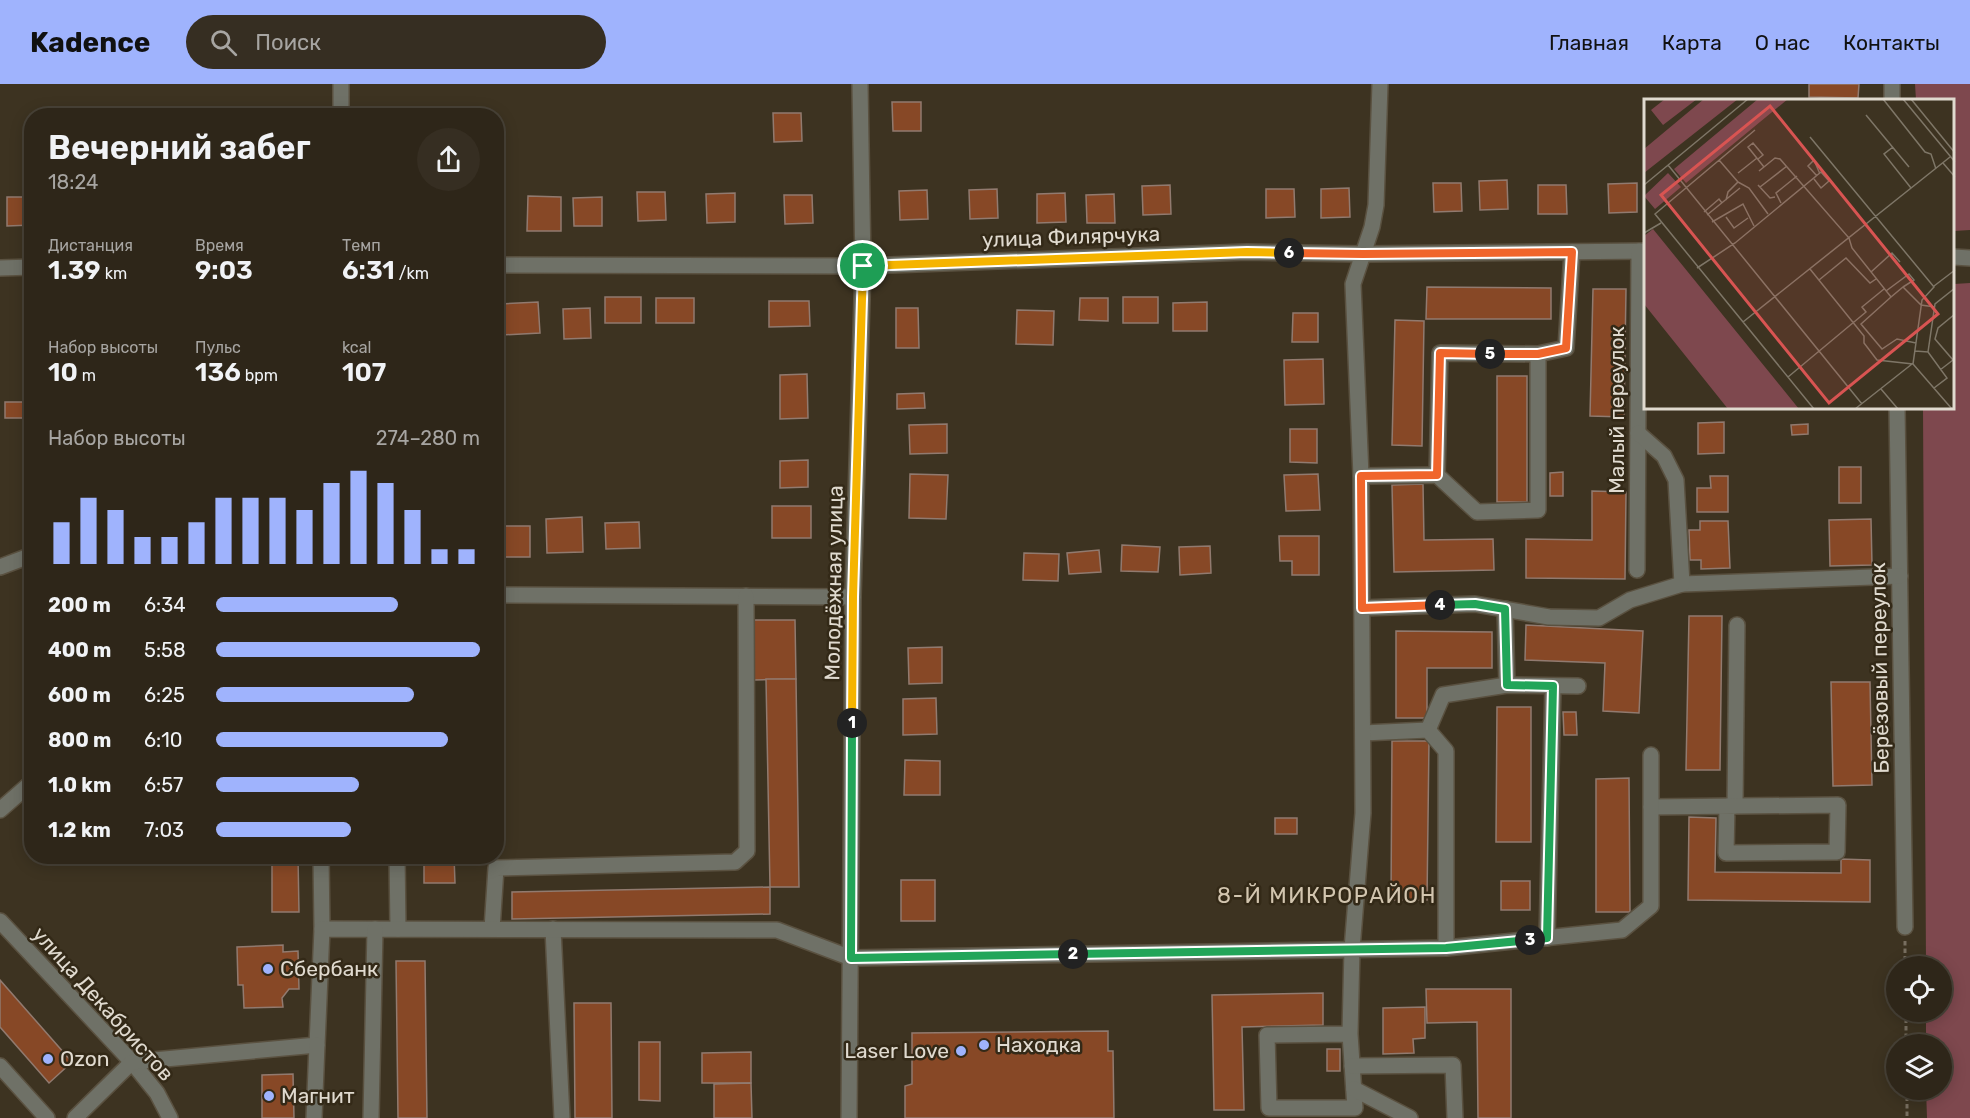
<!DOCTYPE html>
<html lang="ru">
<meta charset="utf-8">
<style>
body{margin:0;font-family:Rubik,sans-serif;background:#362e22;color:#f1f3f6;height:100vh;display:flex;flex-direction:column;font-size:22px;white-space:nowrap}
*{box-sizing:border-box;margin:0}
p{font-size:20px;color:#a7a5a2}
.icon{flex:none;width:33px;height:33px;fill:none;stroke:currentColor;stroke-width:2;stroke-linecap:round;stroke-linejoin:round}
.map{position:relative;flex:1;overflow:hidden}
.sheet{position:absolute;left:24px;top:24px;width:480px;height:756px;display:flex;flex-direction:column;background:#2e2619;border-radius:24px;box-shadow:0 3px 15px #0003,0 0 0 2px #494338}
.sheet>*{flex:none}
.controls{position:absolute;left:1886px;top:872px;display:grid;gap:12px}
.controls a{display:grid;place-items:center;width:66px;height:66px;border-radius:50%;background:#2e2619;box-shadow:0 3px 15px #0003,0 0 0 2px #494338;font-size:30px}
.pin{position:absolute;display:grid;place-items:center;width:51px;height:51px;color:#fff;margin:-26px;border:3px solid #fff;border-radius:50%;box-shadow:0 2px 6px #0007}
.km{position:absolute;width:30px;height:30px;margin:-15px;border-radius:50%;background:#222;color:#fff;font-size:16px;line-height:30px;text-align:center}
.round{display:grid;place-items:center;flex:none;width:63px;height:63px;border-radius:32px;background:#362e22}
.summary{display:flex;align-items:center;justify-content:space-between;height:102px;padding:0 24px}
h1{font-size:33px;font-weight:600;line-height:45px}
.metrics{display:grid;grid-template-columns:repeat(3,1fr);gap:9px;height:102px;padding:6px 24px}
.metrics div{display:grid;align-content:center}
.metrics b{font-size:26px;font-weight:600}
.metrics small{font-size:16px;font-weight:400}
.metrics p{font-size:16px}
.chart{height:168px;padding:12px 24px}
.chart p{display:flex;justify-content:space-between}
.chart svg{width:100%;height:108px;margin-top:6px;stroke:#9fb3fd;stroke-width:6}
ul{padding:0 24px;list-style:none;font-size:20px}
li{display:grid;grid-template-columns:96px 72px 1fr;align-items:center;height:45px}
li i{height:15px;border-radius:8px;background:#9fb3fd}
header{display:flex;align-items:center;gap:36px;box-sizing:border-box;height:84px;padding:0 30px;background:#9fb3fd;color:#111}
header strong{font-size:28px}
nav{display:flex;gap:33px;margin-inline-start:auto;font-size:21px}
.search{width:420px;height:54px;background:#362e22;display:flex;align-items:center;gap:15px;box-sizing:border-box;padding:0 21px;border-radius:33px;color:#a7a5a2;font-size:22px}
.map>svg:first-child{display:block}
.green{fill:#7e484e}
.building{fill:#874826;stroke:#917a6f;stroke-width:1.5}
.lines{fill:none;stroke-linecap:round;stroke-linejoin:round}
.minor-casing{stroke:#5a5140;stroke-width:18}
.path{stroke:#786f60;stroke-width:3;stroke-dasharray:4.5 3;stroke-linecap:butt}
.minor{stroke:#6f7167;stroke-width:15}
.split-1-casing{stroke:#fff;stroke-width:12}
.split-2-casing{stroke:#fff;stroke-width:12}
.split-3-casing{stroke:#fff;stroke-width:12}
.split-4-casing{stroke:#fff;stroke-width:12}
.split-5-casing{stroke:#fff;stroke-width:12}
.split-6-casing{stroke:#fff;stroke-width:12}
.split-7-casing{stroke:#fff;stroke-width:12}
.split-1{stroke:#f5b400;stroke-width:8}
.split-2{stroke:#22a559;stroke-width:8}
.split-3{stroke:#22a559;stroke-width:8}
.split-4{stroke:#22a559;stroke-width:8}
.split-5{stroke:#f0652b;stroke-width:8}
.split-6{stroke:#f0652b;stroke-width:8}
.split-7{stroke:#f5b400;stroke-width:8}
.poi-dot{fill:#9fb3fd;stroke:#332917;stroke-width:2}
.labels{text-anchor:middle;stroke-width:5;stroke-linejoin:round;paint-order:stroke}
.street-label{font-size:21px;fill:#e0dacf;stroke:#332917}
.poi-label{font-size:21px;fill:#e0dacf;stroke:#332917;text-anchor:start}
.neighbourhood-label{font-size:22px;letter-spacing:1.5px;fill:#d2c5af;stroke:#332917}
.inset-road{fill:none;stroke:#7e7667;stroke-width:1.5}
.view{fill:#d85452;fill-opacity:0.15;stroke:#d85452;stroke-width:3}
.inset-edge{fill:none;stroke:#e0dacf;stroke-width:3}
</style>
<header>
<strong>Kadence</strong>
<div class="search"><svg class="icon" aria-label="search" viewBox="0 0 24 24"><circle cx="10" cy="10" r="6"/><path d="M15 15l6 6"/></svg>Поиск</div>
<nav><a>Главная</a><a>Карта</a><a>О нас</a><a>Контакты</a></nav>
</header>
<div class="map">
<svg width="1970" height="1034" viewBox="0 0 1970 1034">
<rect width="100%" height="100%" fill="#3d3321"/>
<g class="green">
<polygon points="1915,0 1970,0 1970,146 1954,147 1954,16 1916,16"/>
<polygon points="1970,199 1970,1034 1927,1034 1926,1005 1941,1005 1941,960 1926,960 1926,927 1941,927 1941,882 1926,882 1923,324 1954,324 1954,200"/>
</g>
<g class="building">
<polygon points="1809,0 1859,0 1858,14 1809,13"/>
<polygon points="892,18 921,18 921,47 893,47"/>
<polygon points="773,29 801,29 802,57 774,58"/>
<polygon points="1507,96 1508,125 1480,126 1479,97"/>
<polygon points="1433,99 1461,99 1462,127 1434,128"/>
<polygon points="1637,99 1637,128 1609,129 1608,100"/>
<polygon points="1170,101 1171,130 1143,131 1142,102"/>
<polygon points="1538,101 1566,101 1567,130 1538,130"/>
<polygon points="1349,104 1350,133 1321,134 1321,105"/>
<polygon points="997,105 998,134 970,135 969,106"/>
<polygon points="1266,105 1294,105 1295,133 1266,134"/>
<polygon points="927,106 928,135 900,136 899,107"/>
<polygon points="637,108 665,108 666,136 638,137"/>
<polygon points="735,109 735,138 707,139 706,110"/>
<polygon points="1065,109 1066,138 1037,139 1037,110"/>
<polygon points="1114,110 1115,139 1087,139 1086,111"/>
<polygon points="784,111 812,111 813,139 785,140"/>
<polygon points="528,112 561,113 561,147 527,147"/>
<polygon points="7,113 32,113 32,141 7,142"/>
<polygon points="602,113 602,142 574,142 573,114"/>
<polygon points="1427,203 1551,204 1551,235 1426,235"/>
<polygon points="1593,205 1626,205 1624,333 1590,332"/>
<rect x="605" y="213" width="36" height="26"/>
<rect x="1123" y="213" width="35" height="26"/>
<rect x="656" y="214" width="38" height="25"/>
<polygon points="1080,214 1108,214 1108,237 1079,236"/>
<polygon points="769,217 809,217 810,242 769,243"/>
<polygon points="538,218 540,249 502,251 500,220"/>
<polygon points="1207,218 1207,247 1173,247 1173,219"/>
<polygon points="590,224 591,254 564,255 563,225"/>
<polygon points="896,224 918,224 919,264 896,264"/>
<polygon points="1017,226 1054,227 1053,261 1016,260"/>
<polygon points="1293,229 1318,229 1318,258 1292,258"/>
<polygon points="1395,236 1424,237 1422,362 1392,361"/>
<polygon points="1323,275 1324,320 1285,321 1284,276"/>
<polygon points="807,290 808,334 780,335 780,291"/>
<rect x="1497" y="292" width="30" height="126"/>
<polygon points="924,309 925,324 897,325 897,310"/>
<rect x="5" y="318" width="18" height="16"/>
<polygon points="1724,338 1724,369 1698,370 1698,339"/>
<polygon points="947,340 947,369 910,370 909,341"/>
<polygon points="1808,340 1808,350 1792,351 1791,341"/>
<polygon points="1290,345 1317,345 1317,379 1290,378"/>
<polygon points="808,376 808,403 780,404 780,377"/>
<rect x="1839" y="383" width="22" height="36"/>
<polygon points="1563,388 1563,412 1550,412 1550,389"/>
<polygon points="910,390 948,391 946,435 909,434"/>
<polygon points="1318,390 1320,426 1286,427 1284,391"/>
<polygon points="1710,392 1728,392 1728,428 1697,428 1697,404 1711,404"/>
<polygon points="1423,400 1424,456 1493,455 1494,486 1394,488 1392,401"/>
<polygon points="1592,407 1626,408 1625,495 1526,494 1526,455 1592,456"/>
<rect x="772" y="422" width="39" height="32"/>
<polygon points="582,433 583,468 547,469 546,435"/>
<polygon points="1871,435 1872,481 1830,482 1829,436"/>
<polygon points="1700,437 1728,437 1730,484 1701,485 1701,476 1690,476 1689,446 1700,446"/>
<polygon points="639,438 640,464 606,465 605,439"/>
<rect x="502" y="442" width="28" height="31"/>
<polygon points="1279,452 1319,452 1319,491 1292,491 1292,477 1280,477"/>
<polygon points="1122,461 1160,463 1158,488 1121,487"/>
<polygon points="1210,462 1211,489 1180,491 1179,463"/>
<polygon points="1099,466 1101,488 1069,490 1067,469"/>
<polygon points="1024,469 1059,470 1058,497 1023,496"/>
<polygon points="1689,532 1722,532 1720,686 1686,686"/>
<polygon points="753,536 795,536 796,595 754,596"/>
<polygon points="1526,541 1643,547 1639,629 1603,627 1605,579 1525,576"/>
<polygon points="1396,547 1492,548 1492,584 1427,584 1427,634 1396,634"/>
<polygon points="942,563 942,599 909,600 908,564"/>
<polygon points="766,595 796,595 799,803 770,803"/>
<polygon points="1831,598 1870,598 1872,701 1833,702"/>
<polygon points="936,614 937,650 903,651 903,615"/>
<polygon points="1497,623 1531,623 1531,758 1496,758"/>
<polygon points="1563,628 1576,628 1577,651 1564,651"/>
<polygon points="1392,657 1429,657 1427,816 1391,816"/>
<polygon points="905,676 940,677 940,711 904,711"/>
<polygon points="1629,694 1630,828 1596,828 1596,695"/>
<polygon points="1689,733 1716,734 1715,788 1841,789 1841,775 1870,776 1870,818 1688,816"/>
<rect x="1275" y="734" width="22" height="16"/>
<polygon points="272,772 298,772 299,828 272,828"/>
<polygon points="424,772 454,772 455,799 424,799"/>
<rect x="901" y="796" width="34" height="41"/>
<rect x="1501" y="797" width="29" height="29"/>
<polygon points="770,803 770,830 512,835 512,808"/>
<polygon points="283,861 283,868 298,867 299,905 289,905 282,914 283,923 244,924 243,901 238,901 237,863"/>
<polygon points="396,877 425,877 427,1034 398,1034"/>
<polygon points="0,896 72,978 49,999 0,943"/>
<polygon points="1426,905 1511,905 1511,1034 1478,1034 1477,938 1427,939"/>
<polygon points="1323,909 1323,941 1242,943 1244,1026 1214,1026 1212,911"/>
<polygon points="574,919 611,919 612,1034 575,1034"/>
<polygon points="1425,923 1425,954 1413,955 1414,969 1383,970 1383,924"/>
<polygon points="1108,947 1108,967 1113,967 1114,1034 905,1034 905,1002 912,1000 912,949"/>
<polygon points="639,958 660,958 660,1017 639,1016"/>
<rect x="1327" y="965" width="13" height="22"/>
<polygon points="751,968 751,999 702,999 702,969"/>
<polygon points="293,990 294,1034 262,1034 262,991"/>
<polygon points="751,999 752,1034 714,1034 714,1000"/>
</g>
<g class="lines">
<g class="minor-casing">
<g id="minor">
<polyline points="341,0 341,32"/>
<polyline points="1892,0 1892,16"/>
<polyline points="1954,173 1970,174"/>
<polyline points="496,181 863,182 1247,168 1363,170 1646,167"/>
<polyline points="0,184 32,183"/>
<polyline points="1897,324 1905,843"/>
<polyline points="1437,391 1440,269 1538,270"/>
<polyline points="1361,392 1437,391 1477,428 1538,426 1538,270 1566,264 1572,168"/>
<polyline points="0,483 24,474 32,473"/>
<polyline points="1637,486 1639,167"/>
<polyline points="1682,500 1900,492"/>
<polyline points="496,511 853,513"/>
<polyline points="1362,524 1475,520 1549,533 1599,534 1630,516 1682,500 1676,396 1664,372 1638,349"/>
<polyline points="1505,525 1507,601"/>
<polyline points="1428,646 1443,611 1507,601 1578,602"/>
<polyline points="1363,649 1428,646 1446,667 1446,864"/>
<polyline points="1735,722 1737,541"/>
<polyline points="1651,723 1838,721 1837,768 1726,769 1727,722"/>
<polyline points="0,726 32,698"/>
<polyline points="321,772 322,845"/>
<polyline points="397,772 398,845"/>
<polyline points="0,837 132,978 157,1009 170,1034"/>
<polyline points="492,845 496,784 735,778 747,767 746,512"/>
<polyline points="553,845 562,1034"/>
<polyline points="1547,854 1553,602"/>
<polyline points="1350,950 1267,951 1269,1024 1355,1024 1350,950 1352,865 1363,729 1361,392 1353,200 1372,143 1376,121 1380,0"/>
<polyline points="0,982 47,1034"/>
<polyline points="1352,982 1453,981 1455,1034"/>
<polyline points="1354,1005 1410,1034"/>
<polyline points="75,1034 132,978 317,961 322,845 777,846 851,874 1446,864 1622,846 1651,822 1651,671"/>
<polyline points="314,1034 317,961"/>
<polyline points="371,1034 375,845"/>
<polyline points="849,1034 853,513 863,182 860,0"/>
</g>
</g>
<g class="path">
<polyline points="1905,857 1905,882"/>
<polyline points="1906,927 1906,960"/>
<polyline points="1907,1005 1907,1034"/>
</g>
<use href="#minor" class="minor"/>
</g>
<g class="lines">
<g class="split-1-casing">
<polyline id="split-1" points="852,639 853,513 863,182"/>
</g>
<g class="split-2-casing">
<polyline id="split-2" points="852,639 851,874 1073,870"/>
</g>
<g class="split-3-casing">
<polyline id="split-3" points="1073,870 1446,864 1530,856"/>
</g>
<g class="split-4-casing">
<polyline id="split-4" points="1440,521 1475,520 1505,525 1507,601 1553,602 1547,854 1530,856"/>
</g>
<g class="split-5-casing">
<polyline id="split-5" points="1440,521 1362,524 1361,392 1437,391 1440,269 1490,270"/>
</g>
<g class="split-6-casing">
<polyline id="split-6" points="1289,169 1363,170 1572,168 1566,264 1538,270 1490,270"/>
</g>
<g class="split-7-casing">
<polyline id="split-7" points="863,182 1247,168 1289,169"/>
</g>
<use href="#split-1" class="split-1"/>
<use href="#split-2" class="split-2"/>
<use href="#split-3" class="split-3"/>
<use href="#split-4" class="split-4"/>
<use href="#split-5" class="split-5"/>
<use href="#split-6" class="split-6"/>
<use href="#split-7" class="split-7"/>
</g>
<g class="poi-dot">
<circle cx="268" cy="885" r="6"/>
<circle cx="984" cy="961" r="6"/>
<circle cx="961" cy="967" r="6"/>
<circle cx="48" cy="975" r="6"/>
<circle cx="269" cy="1012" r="6"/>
</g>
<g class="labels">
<g class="street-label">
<text transform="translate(1071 153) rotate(-2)" y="7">улица Филярчука</text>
<text transform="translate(1617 326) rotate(-90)" y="7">Малый переулок</text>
<text transform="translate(834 499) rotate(-89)" y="7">Молодёжная улица</text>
<text transform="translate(1880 584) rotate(-91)" y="7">Берёзовый переулок</text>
<text transform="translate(103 920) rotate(48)" y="7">улица Декабристов</text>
</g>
<g class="poi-label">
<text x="280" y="892">Сбербанк</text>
<text x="996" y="968">Находка</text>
<text x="949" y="974" text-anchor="end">Laser Love</text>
<text x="60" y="982">Ozon</text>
<text x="281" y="1019">Магнит</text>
</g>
<g class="neighbourhood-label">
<text x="1327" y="819">8-Й МИКРОРАЙОН</text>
</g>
</g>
<g transform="translate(1644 15)">
<rect width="310" height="310" fill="#3d3321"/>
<path d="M21 0H53L19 26 7 11ZM60 0H94L0 74V50ZM114 0H144L42 84 30 70ZM24 74 37 88 11 110 0 97ZM9 130 155 310H84L0 205V137Z" fill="#7e484e"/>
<path class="inset-road" d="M239 0 281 53 287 55 292 70M259 0 311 63M267 0 311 54M222 16 265 68M111 31 11 115 170 310M166 38 290 188 278 201 269 265 308 310M249 48 240 55 267 89M114 60 119 56 109 44 104 48 120 68M75 61 94 83M299 64 311 78M24 66 218 305M115 72 131 59 136 60 205 139 208 149 247 198 259 188 277 206 291 208M94 74 113 59M173 77 164 67 170 61 176 75M0 86 104 0M114 86 126 99 131 98M116 88 143 67M82 101 84 93 94 83 105 89 124 115M137 104 132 94 153 77M60 113 75 100 78 104M63 116 96 89M82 118 90 129 104 119M68 123 99 105 110 127M0 134 17 124M53 169 91 144 177 73 185 82 177 89 170 80M166 170 220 237V244L233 261 269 265M227 173 248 154 256 163M175 181 202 159 226 184 232 180M290 187 311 171M242 192 265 175 270 181 259 188M247 198 217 225 238 250 253 240 272 244M99 223 306 58M271 252 284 253 291 205 311 189M284 253 303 279 290 289M296 271 309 261 291 240 294 229 311 215M144 278 222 213 218 208 240 190M237 290 254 310M211 310 268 265"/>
<path class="view" d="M126 7 294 215 185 304 17 96Z"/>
<rect width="310" height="310" class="inset-edge"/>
</g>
</svg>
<div class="controls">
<a><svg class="icon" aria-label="locate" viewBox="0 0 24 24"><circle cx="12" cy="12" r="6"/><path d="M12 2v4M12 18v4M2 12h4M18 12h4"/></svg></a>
<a><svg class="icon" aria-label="layers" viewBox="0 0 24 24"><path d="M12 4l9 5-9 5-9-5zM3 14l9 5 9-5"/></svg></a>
</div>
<div class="pin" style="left:863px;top:182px;background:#1e9e55"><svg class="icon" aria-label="arrive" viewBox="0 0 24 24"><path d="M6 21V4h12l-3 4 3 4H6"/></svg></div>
<b class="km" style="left:852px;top:639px">1</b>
<b class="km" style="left:1073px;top:870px">2</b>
<b class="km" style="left:1530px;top:856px">3</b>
<b class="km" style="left:1440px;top:521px">4</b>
<b class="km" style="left:1490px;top:270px">5</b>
<b class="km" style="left:1289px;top:169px">6</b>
<section class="sheet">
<div class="summary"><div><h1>Вечерний забег</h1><p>18:24</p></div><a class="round"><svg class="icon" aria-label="share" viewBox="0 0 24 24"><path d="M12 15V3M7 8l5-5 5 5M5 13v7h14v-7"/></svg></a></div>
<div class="metrics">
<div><p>Дистанция</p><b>1.39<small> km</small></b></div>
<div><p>Время</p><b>9:03</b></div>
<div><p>Темп</p><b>6:31<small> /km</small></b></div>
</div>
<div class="metrics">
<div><p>Набор высоты</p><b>10<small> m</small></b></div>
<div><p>Пульс</p><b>136<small> bpm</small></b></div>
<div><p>kcal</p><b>107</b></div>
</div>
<div class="chart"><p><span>Набор высоты</span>274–280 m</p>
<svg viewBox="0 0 160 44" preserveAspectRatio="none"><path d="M5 44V27M15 44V17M25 44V22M35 44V33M45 44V33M55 44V27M65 44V17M75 44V17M85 44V17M95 44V22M105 44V11M115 44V6M125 44V11M135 44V22M145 44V38M155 44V38"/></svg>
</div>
<ul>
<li><b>200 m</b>6:34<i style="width:69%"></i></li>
<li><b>400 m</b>5:58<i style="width:100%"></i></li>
<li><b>600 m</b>6:25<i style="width:75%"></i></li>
<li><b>800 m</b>6:10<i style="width:88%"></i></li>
<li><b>1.0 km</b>6:57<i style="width:54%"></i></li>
<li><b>1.2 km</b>7:03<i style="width:51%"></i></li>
</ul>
</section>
</div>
